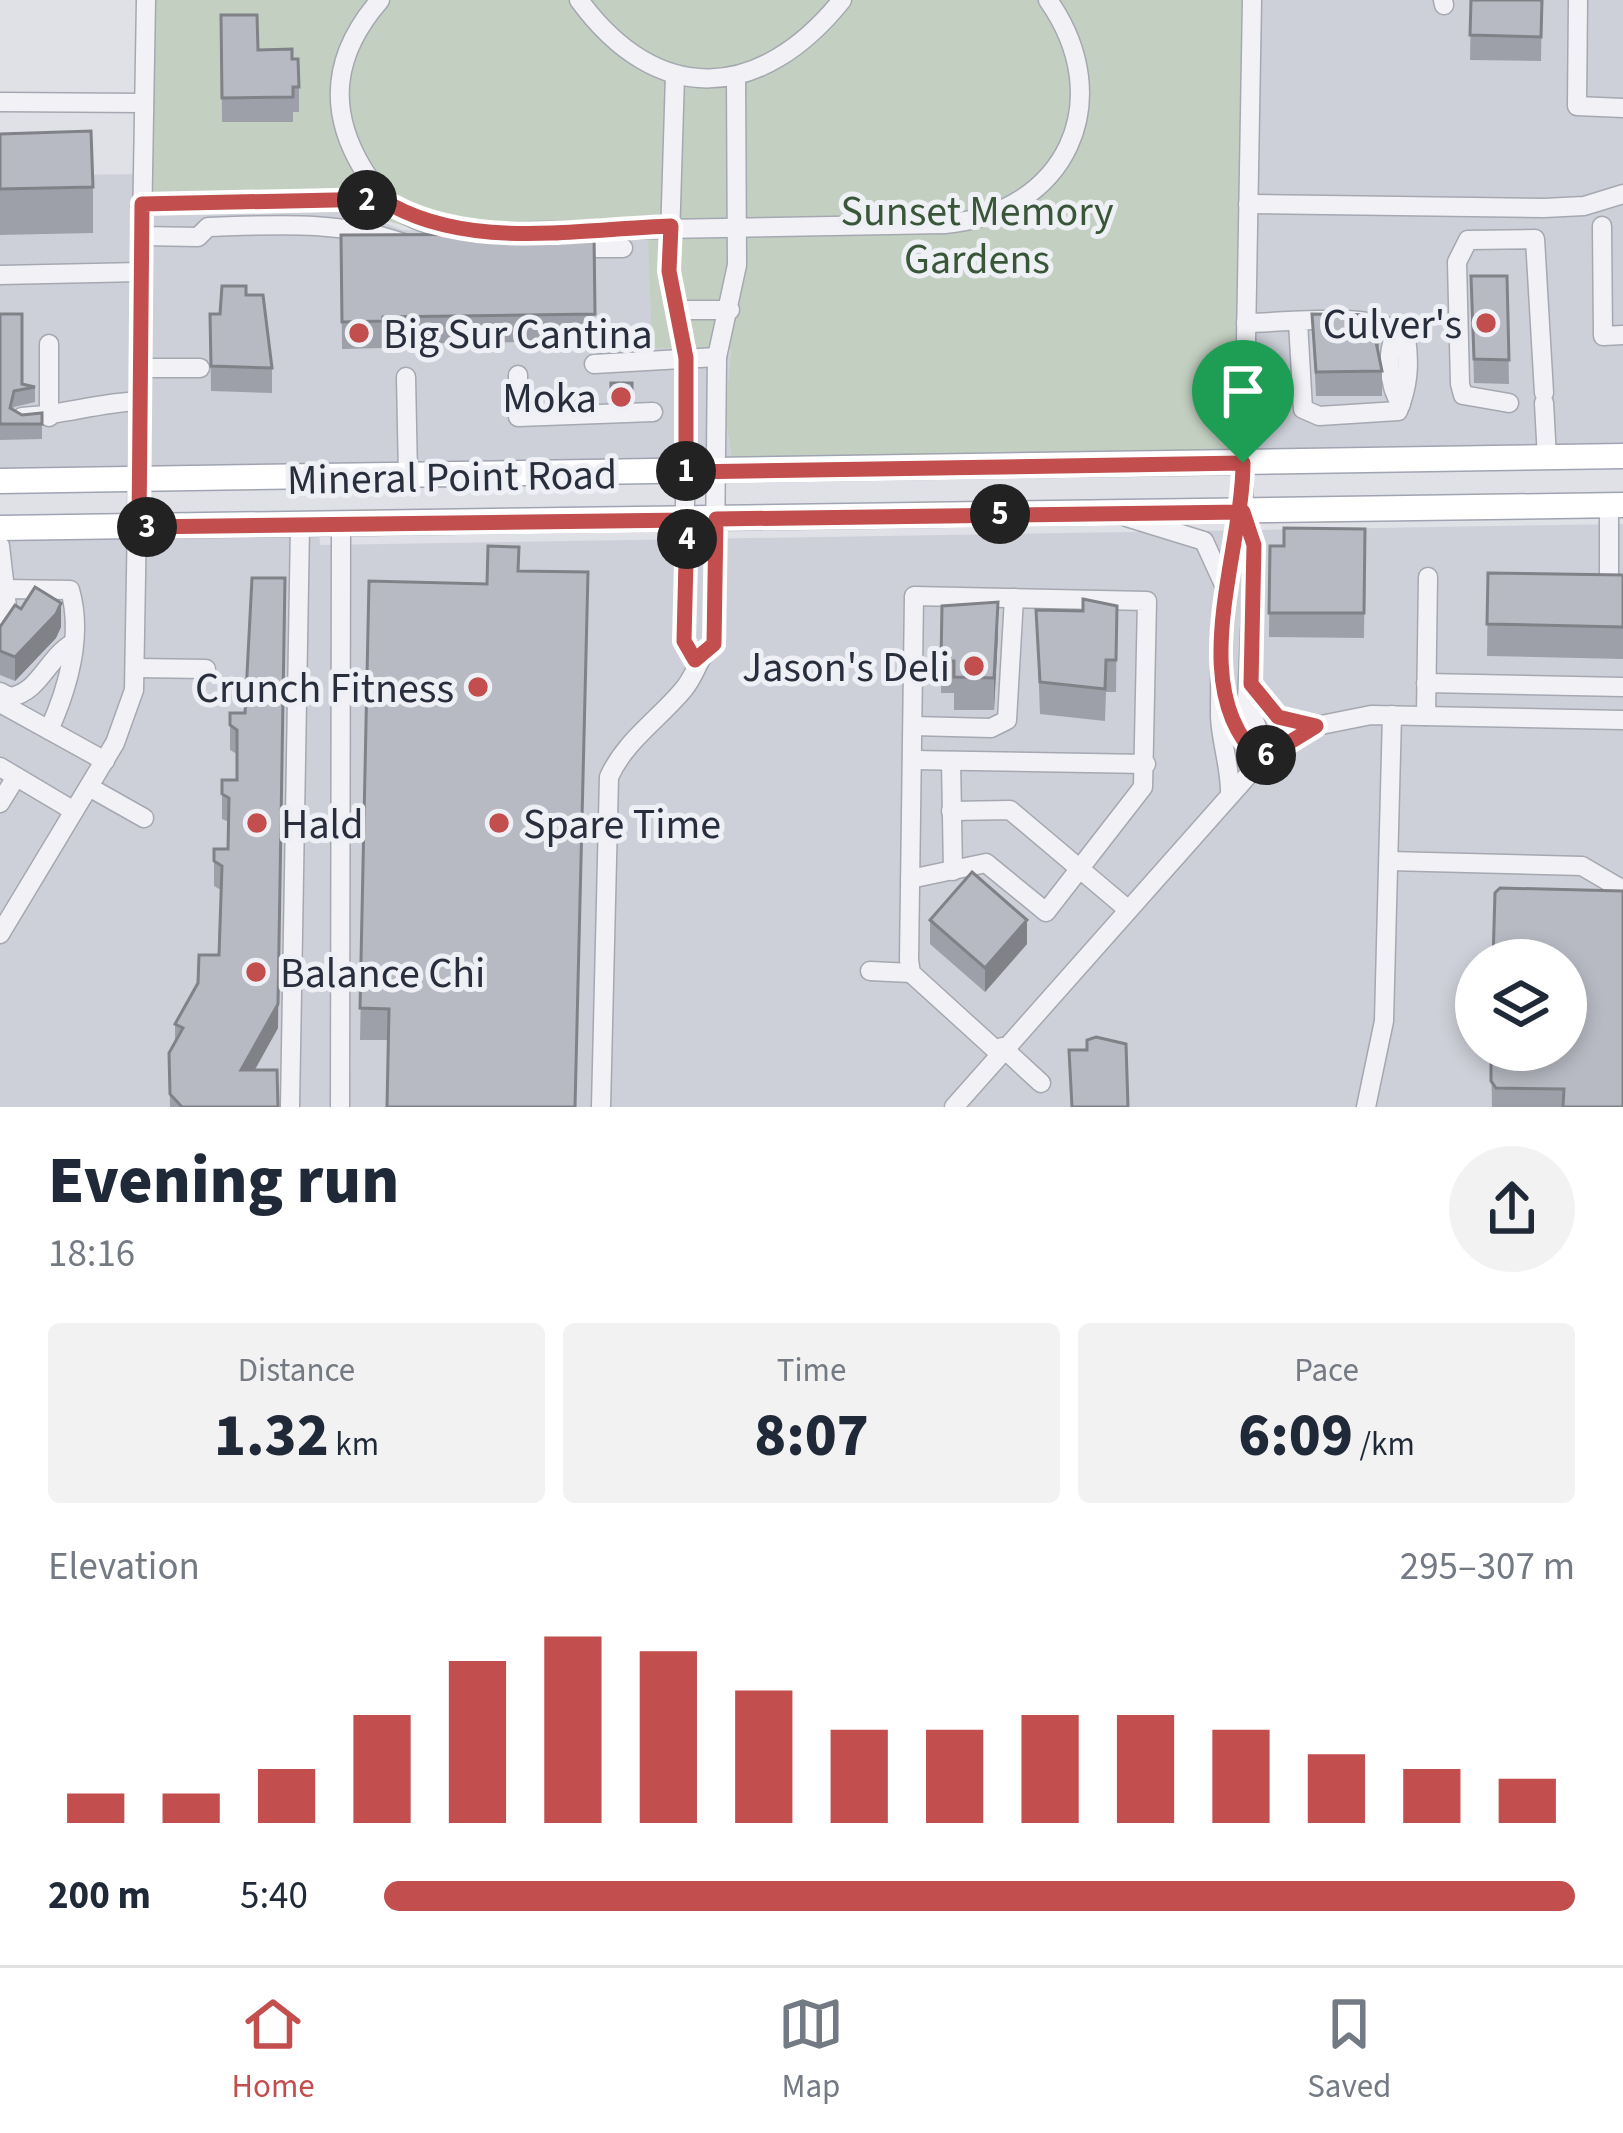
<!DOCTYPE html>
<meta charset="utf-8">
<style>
body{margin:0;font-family:"Source Sans 3",sans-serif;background:#f2f2f3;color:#1f2937;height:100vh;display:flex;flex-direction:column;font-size:45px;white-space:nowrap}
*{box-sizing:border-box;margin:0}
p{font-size:39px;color:#747a83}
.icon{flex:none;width:66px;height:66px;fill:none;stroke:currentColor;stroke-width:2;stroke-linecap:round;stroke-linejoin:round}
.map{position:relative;height:1107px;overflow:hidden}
.panel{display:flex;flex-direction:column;background:#fff;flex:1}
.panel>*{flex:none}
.buttons{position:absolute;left:1455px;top:939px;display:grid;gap:24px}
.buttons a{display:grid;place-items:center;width:132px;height:132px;border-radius:50%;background:#fff;box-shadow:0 6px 18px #0003;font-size:60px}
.pin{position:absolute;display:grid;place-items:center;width:102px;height:102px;color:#fff;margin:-123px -51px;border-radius:50% 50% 50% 0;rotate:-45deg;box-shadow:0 0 12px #0007}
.pin .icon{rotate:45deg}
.km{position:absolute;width:60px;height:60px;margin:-30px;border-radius:50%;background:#222;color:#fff;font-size:33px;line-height:60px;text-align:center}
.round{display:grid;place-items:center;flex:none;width:126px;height:126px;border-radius:63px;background:#f2f2f3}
.overview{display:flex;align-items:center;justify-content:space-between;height:204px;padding:0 48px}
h1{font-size:66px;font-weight:800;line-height:90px}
.metrics{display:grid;grid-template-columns:repeat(3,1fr);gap:18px;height:204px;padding:12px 48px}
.metrics div{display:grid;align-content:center;border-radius:12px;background:#f2f2f3;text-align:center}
.metrics b{font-size:60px;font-weight:800}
.metrics small{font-size:33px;font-weight:400}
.metrics p{font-size:33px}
.chart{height:336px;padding:24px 48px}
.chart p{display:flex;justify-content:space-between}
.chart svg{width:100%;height:216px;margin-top:12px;stroke:#c24e4e;stroke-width:6}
ul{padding:0 48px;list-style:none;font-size:39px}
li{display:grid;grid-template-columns:192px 144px 1fr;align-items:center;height:90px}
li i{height:30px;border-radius:15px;background:#c24e4e}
.dock{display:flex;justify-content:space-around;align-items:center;height:168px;border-top:3px solid #e0e1e3;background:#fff;font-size:33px;color:#747a83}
.dock a{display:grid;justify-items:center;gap:6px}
.dock .current{color:#c24e4e}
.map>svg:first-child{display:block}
.built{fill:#ced0d9;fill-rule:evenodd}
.green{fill:#c3d0c1}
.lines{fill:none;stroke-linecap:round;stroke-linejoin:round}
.minor-casing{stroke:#a5a8b1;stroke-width:21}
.major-casing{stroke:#a0a4b2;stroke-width:27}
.minor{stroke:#f2f2f6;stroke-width:18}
.major{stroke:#fff;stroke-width:24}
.wall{fill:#9da0a8}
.shaded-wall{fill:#808288}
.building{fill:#b7bac3;stroke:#808288;stroke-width:3}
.route-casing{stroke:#fff;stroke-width:24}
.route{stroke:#c24e4e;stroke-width:15}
.poi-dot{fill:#c24e4e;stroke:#eef0f5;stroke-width:4.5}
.labels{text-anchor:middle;stroke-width:10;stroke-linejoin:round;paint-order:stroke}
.park-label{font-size:42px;fill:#395738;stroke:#eef0f5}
.poi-label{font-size:42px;fill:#292e3d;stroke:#eef0f5;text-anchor:end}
.street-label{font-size:42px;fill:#292e3d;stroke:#eef0f5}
</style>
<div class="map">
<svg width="1623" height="1107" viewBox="0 0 1623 1107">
<rect width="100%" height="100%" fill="#dfe1e7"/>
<g class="built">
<polygon points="1252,0 1623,0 1623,456 1243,463"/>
<polygon points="143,174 143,215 356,211 402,230 649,236 731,348 725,416 734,472 0,481 0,176"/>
<path d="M1623 524V1107H0V528L319 525 320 545ZM1476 960H1566V1050H1476Z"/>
</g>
<polygon class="green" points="146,0 1252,0 1243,463 734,472 725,416 731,349 652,348 648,236 450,240 356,211 142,215"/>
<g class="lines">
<g class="minor-casing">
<g id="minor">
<path d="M380 0C334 53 326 108 363 169 376 190 385 203 407 215 435 231 467 230 498 232L945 224C1066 213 1119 101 1048 0"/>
<path d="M579 0C658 108 761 101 842 0"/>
<polyline points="1252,0 1243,511 1254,545 1247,701 1267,754"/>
<polyline points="1443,0 1444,5"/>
<polyline points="1578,0 1577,106 1623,108"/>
<polyline points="675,75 669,271 686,358 684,641 695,660"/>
<polyline points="0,102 144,103"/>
<polyline points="142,204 381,199"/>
<polyline points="1248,204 1544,208 1584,206 1623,194"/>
<polyline points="1602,226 1603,336 1623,335"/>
<path d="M142 236 198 237 208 227C275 225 339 220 403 243"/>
<polyline points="574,248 623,248"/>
<polyline points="0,275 141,272"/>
<polyline points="675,310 730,310"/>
<path d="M1246 323C1286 323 1379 309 1406 338 1410 365 1408 387 1398 411L1319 416 1303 409 1298 322"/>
<path d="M1399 330C1385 347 1388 386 1401 404"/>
<polyline points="49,344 49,417"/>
<polyline points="594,364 717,357"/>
<polyline points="140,368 200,368"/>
<polyline points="518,375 518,417 653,412"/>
<polyline points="406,377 408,476"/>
<polyline points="1509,403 1463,395 1460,384 1457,262 1468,240 1535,239 1544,393"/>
<polyline points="1544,403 1547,458"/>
<path d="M22 417C64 415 96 403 140 401"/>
<polyline points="1126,517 1204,541 1225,587"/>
<polyline points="0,546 7,607 0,635"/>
<polyline points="1609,576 1609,505"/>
<path d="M4 589 70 590C83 635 68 688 49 730"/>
<polyline points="136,668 206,669"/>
<polyline points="1426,683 1623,687"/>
<polyline points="1251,684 1278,717 1313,725"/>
<path d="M0 692 10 697C40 692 47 658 73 643"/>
<polyline points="1223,702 1243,742 1261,760"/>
<polyline points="0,703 105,761"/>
<polyline points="1426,716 1428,577"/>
<polyline points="913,726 991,728 1007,720 1014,598"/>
<polyline points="912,760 1146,764"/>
<polyline points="951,761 953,871"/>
<polyline points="0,767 74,811"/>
<polyline points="89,787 144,818"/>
<path d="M1230 792C1230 766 1221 741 1220 717 1220 649 1220 574 1243 511"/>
<polyline points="0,803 16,777"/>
<polyline points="951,811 1010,810 1125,907"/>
<polyline points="1389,861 1582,866 1623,890"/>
<polyline points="910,879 986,863 1046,912 1143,787 1147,601 914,596 909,960 911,973 998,1052"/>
<polyline points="0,934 115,743 134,690 146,0"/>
<polyline points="870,971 911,973"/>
<polyline points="1002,1047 1041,1083"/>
<polyline points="290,1107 300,526"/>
<polyline points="340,1107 341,525"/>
<path d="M601 1107 609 777C625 741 658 720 683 690 697 674 696 659 714 644L717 357 737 265 736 77"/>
<polyline points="954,1107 1267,754 1316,726 1371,715 1623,720"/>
<polyline points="1366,1107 1384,1021 1392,715"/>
</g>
</g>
<g class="major-casing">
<g id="major">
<polyline points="0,481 1623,456"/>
<polyline points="0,528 1623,505"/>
</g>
</g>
<use href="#minor" class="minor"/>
<use href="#major" class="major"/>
</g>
<g class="wall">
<polygon points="1471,0 1542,0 1541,61 1470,60"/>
<polygon points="221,15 258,50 292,59 299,87 299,112 293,112 293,122 222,122"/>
<polygon points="0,134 93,187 93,233 0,235"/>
<polygon points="594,234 595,341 383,344 383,348 342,349 341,235"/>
<polygon points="1471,276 1507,276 1509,384 1474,383"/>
<polygon points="246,295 272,368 272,393 211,391 210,314 220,314"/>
<polygon points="0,314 22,384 35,387 35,402 14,407 13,409 22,415 42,413 42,439 0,440"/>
<polygon points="1312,314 1380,339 1378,352 1382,371 1382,396 1316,396"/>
<polygon points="611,383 632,383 632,399 611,400"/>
<polygon points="1365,529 1364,638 1269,637 1270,546 1284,546"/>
<polygon points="1488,573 1623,575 1623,674 1623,659 1487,656"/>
<polygon points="369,581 487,584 389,1040 360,1040"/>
<polygon points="942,606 998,634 994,710 954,710 954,693 941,693"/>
<polygon points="1117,606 1116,692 1106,692 1105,721 1040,714 1036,610 1083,611"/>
<polygon points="0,627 61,627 56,638 15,681 0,675"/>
<polygon points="230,713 245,713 278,1028 255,1070 278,1107 170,1107 169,1053 175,1042 175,1024 219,955 221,890 214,886 214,849 228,849 229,822 222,819 222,780 237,780 237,754 230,750"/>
<polygon points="930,920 1027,944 985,992 930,944"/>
<polygon points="1491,1050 1623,1107 1492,1107"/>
</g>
<g class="shaded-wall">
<polygon points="285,578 278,1028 241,1094 241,1070"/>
<polygon points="998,602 998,634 994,710 994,678"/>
<polygon points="61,603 61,627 56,638 15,681 15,657"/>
<polygon points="1027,920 1027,944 985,992 985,968"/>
</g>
<g class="building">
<polygon points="1471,0 1542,0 1541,37 1470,35"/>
<polygon points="221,15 257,15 258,50 292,49 292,59 298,59 299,87 293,87 293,97 222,98"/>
<polygon points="91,131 93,187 0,189 0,134"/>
<polygon points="594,234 595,314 383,317 383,321 342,322 341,235"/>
<polygon points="1471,276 1507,276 1509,360 1474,359"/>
<polygon points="222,286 246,286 246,295 263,295 272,368 211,366 210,314 220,314"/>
<polygon points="0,314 22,314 22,384 35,387 14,391 10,408 22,415 42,413 42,424 0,424"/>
<polygon points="1312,314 1380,315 1376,342 1382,371 1316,372"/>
<polygon points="611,383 632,383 632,391 611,392"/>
<polygon points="1284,528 1365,529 1364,613 1269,613 1270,546 1284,546"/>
<polygon points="488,546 519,547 518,571 588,572 575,1107 387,1107 389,1009 360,1008 369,581 487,584"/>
<polygon points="1488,573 1623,575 1623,627 1487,624"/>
<polygon points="252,578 285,578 278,1004 241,1070 277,1070 278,1107 182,1107 170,1094 169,1053 183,1028 175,1024 198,983 199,955 219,955 222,866 214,861 214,849 228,849 229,798 222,794 222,780 237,780 237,730 230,725 230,713 245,713"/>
<polygon points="35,587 61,603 56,614 15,657 0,651 0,627 15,605 21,609"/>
<polygon points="1083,599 1117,606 1116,660 1106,660 1105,689 1040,682 1036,610 1083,611"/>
<polygon points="998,602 994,678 954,677 954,661 941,661 942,606"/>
<polygon points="972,872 1027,920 985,968 930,920"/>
<polygon points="1500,888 1623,891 1623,1107 1563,1107 1564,1089 1496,1088 1491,1081 1491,1050 1566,1050 1566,960 1493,960 1495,893"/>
<polygon points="1096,1037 1126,1044 1128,1107 1072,1107 1069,1050 1087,1050 1087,1040"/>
</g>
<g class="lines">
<g class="route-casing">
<path id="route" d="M1243 463 686 472V358L669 271 671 226C576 229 465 252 381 199L142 204 139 527 687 520 684 641 695 660 714 644 716 519 1243 512 1254 545 1251 684 1278 717 1316 726 1261 760C1183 689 1243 553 1243 463"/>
</g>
<use href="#route" class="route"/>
</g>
<g class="poi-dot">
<circle cx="1486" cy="323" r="12"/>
<circle cx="359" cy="333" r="12"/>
<circle cx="621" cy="397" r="12"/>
<circle cx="974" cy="666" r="12"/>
<circle cx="478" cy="687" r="12"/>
<circle cx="257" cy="823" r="12"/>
<circle cx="499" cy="823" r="12"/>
<circle cx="256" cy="972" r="12"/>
</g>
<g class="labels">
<g class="park-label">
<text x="977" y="225">Sunset Memory<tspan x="977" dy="48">Gardens</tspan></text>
</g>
<g class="poi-label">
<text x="1462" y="338">Culver's</text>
<text x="383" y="348" text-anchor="start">Big Sur Cantina</text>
<text x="597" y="412">Moka</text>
<text x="950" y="681">Jason's Deli</text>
<text x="454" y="702">Crunch Fitness</text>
<text x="281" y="838" text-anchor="start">Hald</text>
<text x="523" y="838" text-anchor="start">Spare Time</text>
<text x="280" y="987" text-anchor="start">Balance Chi</text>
</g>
<g class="street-label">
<text transform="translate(452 476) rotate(-1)" y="15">Mineral Point Road</text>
</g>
</g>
</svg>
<div class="buttons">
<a><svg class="icon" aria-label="layers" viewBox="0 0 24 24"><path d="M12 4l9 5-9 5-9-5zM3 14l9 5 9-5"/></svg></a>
</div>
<div class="pin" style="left:1243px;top:463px;background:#1e9e55"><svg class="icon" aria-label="arrive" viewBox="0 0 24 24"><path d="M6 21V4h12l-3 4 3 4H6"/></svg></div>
<b class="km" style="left:686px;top:471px">1</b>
<b class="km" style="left:367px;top:200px">2</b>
<b class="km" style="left:147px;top:527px">3</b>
<b class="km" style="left:687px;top:539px">4</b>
<b class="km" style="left:1000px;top:514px">5</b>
<b class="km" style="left:1266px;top:755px">6</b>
</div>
<section class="panel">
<div class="overview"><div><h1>Evening run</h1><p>18:16</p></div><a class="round"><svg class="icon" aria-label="share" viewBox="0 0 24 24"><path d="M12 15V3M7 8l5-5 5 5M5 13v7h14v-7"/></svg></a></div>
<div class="metrics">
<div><p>Distance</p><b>1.32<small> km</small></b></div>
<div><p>Time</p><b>8:07</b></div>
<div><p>Pace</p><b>6:09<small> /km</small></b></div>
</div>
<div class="chart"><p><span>Elevation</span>295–307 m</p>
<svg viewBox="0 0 160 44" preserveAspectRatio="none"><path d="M5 44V38M15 44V38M25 44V33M35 44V22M45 44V11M55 44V6M65 44V9M75 44V17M85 44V25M95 44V25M105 44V22M115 44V22M125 44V25M135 44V30M145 44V33M155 44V35"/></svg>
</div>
<ul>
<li><b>200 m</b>5:40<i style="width:100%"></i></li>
</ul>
</section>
<nav class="dock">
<a class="current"><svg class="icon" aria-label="home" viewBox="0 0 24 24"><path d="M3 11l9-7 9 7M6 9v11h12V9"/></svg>Home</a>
<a><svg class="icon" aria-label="map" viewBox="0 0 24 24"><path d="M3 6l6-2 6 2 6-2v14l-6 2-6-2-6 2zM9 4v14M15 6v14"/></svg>Map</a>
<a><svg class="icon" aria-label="saved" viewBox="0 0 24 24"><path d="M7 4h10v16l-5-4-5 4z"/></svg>Saved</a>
</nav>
